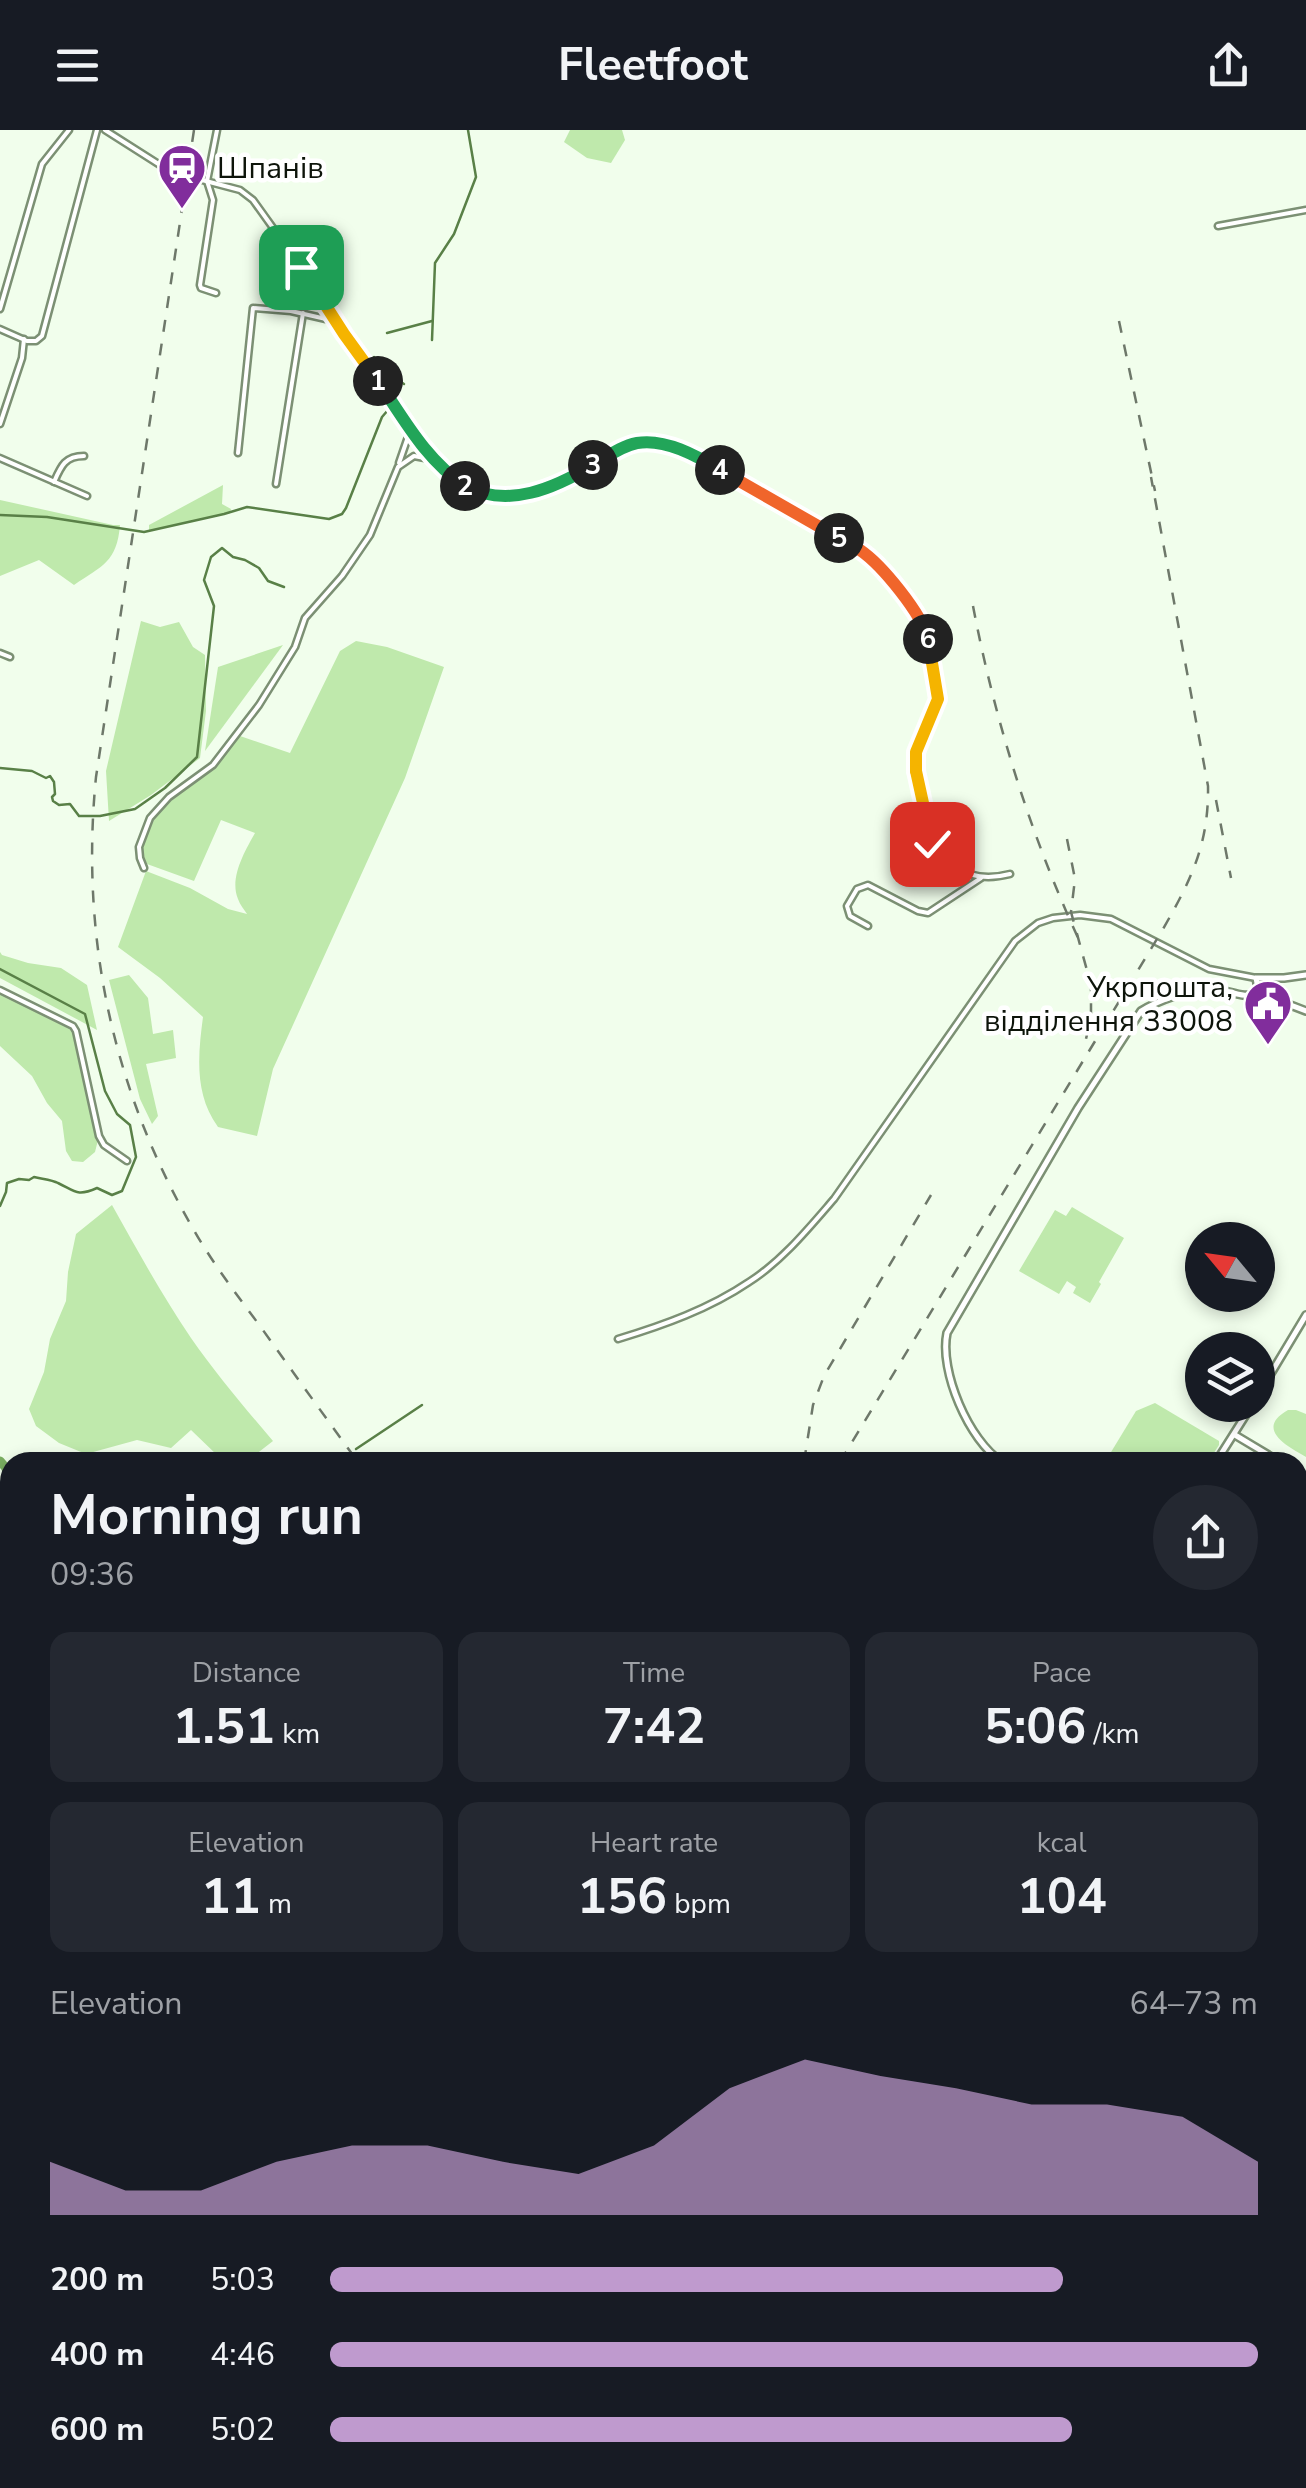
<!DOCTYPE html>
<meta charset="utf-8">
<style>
body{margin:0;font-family:"Nunito Sans",sans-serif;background:#242831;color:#f1f3f6;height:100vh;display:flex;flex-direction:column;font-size:38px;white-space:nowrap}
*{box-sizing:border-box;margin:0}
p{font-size:32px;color:#9ea1a6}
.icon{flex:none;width:55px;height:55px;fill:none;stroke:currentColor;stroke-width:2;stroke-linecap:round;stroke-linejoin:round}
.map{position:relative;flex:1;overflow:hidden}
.drawer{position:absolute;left:0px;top:1322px;width:1308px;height:1038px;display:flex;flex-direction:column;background:#171b24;border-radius:30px 30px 0 0;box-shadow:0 5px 15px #0003}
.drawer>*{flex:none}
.needle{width:65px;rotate:299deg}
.tools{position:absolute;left:1185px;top:1092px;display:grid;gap:20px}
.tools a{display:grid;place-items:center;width:90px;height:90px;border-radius:50%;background:#171b24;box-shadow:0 5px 15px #0003;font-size:50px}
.pin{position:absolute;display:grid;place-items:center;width:85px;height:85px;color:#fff;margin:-42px;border-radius:20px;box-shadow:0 5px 15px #0006}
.km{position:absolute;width:50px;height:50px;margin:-25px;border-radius:50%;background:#222;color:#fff;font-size:28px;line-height:50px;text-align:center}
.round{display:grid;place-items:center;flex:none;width:105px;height:105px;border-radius:52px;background:#242831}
.overview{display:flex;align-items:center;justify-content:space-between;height:170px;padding:0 50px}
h1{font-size:55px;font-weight:700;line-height:75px}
.stats{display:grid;grid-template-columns:repeat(3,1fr);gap:15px;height:170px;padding:10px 50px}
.stats div{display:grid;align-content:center;border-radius:20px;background:#242831;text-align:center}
.stats b{font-size:50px;font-weight:700}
.stats small{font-size:28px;font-weight:400}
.stats p{font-size:28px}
.chart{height:280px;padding:20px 50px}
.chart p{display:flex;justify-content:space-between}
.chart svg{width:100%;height:180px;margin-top:10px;fill:#bf9ace;opacity:.7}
ul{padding:0 50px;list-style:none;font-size:32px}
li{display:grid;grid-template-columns:160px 120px 1fr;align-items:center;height:75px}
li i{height:25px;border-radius:12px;background:#bf9ace}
header{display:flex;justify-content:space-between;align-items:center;height:130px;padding:0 50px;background:#171b24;font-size:45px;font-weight:700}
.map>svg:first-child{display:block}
.green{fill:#bfe9ac}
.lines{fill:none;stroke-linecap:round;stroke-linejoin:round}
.stream{stroke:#598047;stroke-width:2.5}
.river{stroke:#7aae61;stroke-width:9}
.minor-casing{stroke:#7c9074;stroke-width:9}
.tertiary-casing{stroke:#7c9074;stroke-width:10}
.secondary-casing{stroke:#7c9074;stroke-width:11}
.minor{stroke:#fff;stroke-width:4}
.tertiary{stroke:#fff;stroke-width:5}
.secondary{stroke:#d8e3d3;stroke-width:6}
.rail{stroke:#6e786a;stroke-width:2.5;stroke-dasharray:12 12;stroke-linecap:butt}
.split-1-casing{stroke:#fff;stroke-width:20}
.split-2-casing{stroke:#fff;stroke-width:20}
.split-3-casing{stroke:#fff;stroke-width:20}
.split-4-casing{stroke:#fff;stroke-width:20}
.split-5-casing{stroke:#fff;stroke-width:20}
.split-6-casing{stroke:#fff;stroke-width:20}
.split-7-casing{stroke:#fff;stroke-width:20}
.split-8-casing{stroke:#fff;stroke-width:20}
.split-1{stroke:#f5b400;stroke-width:12}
.split-2{stroke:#22a559;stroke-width:12}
.split-3{stroke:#22a559;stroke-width:12}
.split-4{stroke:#22a559;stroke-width:12}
.split-5{stroke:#f0652b;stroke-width:12}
.split-6{stroke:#f0652b;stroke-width:12}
.split-7{stroke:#f5b400;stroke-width:12}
.split-8{stroke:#f5b400;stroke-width:12}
.labels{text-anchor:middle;stroke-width:9;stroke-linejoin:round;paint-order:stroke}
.poi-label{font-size:30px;fill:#0d140a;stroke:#fff;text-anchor:start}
</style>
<header><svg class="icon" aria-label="menu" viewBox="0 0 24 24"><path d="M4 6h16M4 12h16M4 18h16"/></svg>Fleetfoot<svg class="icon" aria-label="share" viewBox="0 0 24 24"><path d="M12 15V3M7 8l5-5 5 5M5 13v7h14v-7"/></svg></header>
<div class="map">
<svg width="1306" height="2358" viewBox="0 0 1306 2358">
<rect width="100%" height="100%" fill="#f1feec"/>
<g class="green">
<polygon points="570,0 622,0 625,10 611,33 587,28 564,12"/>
<polygon points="223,355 222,374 231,379 230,383 149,401 149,395"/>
<path d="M0 370 113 395H120C117 432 102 436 74 455L39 430 0 446Z"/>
<polygon points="141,491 160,497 179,492 193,517 205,525 206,581 200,628 151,665 109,691 106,641"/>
<path d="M356 511 387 517 444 537 405 648 273 939 257 1006 218 997C194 964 198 925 203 887L160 848 118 817 146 741 190 758 228 779 247 784C244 779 240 775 238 769 229 748 245 721 255 703L221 690 194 751 147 734C142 725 142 720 144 711 153 672 188 662 214 637 224 628 231 616 240 606L290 623 340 521Z"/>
<polygon points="283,515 205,621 218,537"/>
<polygon points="0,822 2,825 28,833 61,838 87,855 97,900 0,848"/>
<polygon points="129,845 148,868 153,904 173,900 176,928 146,934 158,986 152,994 140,969 109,850"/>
<polygon points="0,862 70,898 74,902 98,1010 95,1022 83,1032 72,1031 66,1021 62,991 47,973 32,946 0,916"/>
<path d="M112 1075C137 1120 162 1165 191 1208 216 1244 245 1278 273 1311L246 1332 218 1326 191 1300 171 1318 137 1310 86 1324 59 1313 36 1296 29 1279 44 1242 50 1209 66 1171 68 1142 76 1104Z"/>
<polygon points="1072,1077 1124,1108 1099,1152 1101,1154 1090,1173 1073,1163 1076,1157 1067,1151 1059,1164 1019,1141 1055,1080 1066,1086"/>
<polygon points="1155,1273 1219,1311 1219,1315 1208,1332 1105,1332 1136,1281"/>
<path d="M1288 1280H1296L1306 1284V1327C1288 1317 1254 1299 1288 1280Z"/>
</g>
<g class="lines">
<g class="stream">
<polyline points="387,203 432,191"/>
<polyline points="432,210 435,133 454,104 476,47 468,0"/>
<polyline points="374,227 380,238 404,254"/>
<polyline points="0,385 47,387 144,402 224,384 247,377 329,389 342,384 346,378 382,287 388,280 398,275"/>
<polyline points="0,638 32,641 46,648 50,646 54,652 55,664 52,667 53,671 59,675 70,674 79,686 100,686 135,679 165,658 197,627 214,476 204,450 211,427 222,418 233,427 245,430 259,438 268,451 284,457"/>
<path d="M0 839 85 884 105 961 117 984 130 995 136 1027 122 1061 112 1065 97 1058C77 1067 75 1061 58 1053 52 1050 42 1049 34 1047L29 1050 19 1049 7 1053 6 1062 0 1076"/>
<polyline points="356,1319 422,1275"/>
<polyline points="336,1332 345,1327"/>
<polyline points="959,2350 962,2358"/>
</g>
<g class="river">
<polyline points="0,1331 6,1338 10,1367"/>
<polyline points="1298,1808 1306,1806"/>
</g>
<g class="minor-casing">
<g id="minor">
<path d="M105 0 160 35 183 45 240 60 253 70 301 137 409 299 438 335 469 359 499 367 546 360 566 352 618 321 636 313H655L701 328 860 419 872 430 918 485 925 497 931 521 938 569 918 615 915 631 936 724C962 744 979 752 1010 744"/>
<polyline points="1218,96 1306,80"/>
<polyline points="216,163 201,158 200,155 213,70 207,51 217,0"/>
<polyline points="0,179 42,34 69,0"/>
<polyline points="0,199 27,211 36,211 42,206 97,0"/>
<polyline points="0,294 22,228 24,209"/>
<polyline points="238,323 253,178 291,181 326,189 333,187"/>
<polyline points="0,328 87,366"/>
<polyline points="399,333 409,304"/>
<path d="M54 352C61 336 65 326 84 326"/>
<polyline points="276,354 303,183"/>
<polyline points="0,523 10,527"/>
<polyline points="144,738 140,728 139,717 150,688 169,667 213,635 259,575 295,517 305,488 342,446 370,405 398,337 414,326 430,329"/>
<polyline points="868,796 850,786 847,776 857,759 868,755 918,781 928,783 981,748"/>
<polyline points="0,860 73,896 76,901 99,1006 104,1015 127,1031"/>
<path d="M618 1209C664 1195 709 1179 749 1152 782 1131 808 1099 834 1069L1015 811 1038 793 1053 788 1080 785 1111 789 1209 839 1256 848"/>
<polyline points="1298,1498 1306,1507"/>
<polyline points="1298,1623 1306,1631"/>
<polyline points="0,1783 10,1785"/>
<polyline points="0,2177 10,2176"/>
<polyline points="0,2349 10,2348"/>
<polyline points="62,2350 68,2358"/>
<polyline points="1281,2350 1303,2358"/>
</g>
</g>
<g class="tertiary-casing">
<g id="tertiary">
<polyline points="1259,863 1256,848 1284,848 1306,845"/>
<polyline points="1259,863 1306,881"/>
<polyline points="1258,1265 1306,1185"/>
<polyline points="1235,1305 1280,1332"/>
<path d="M1002 1332C969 1311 939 1241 947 1203L1078 978 1141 881C1157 871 1192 858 1211 859 1228 859 1243 870 1259 863"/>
<polyline points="1216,1332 1252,1275"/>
<polyline points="1298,1348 1306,1361"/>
<polyline points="0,1865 10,1867"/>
<polyline points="704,2350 710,2358"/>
</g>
</g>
<g class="secondary-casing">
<g id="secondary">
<polyline points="1298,2090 1306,2086"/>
<polyline points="243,2358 248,2350"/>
</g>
</g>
<use href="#minor" class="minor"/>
<use href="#tertiary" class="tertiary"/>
<use href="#secondary" class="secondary"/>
<g class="rail">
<path d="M194 0 96 647C80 808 113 962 195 1102 214 1135 237 1165 260 1196 293 1242 325 1287 358 1332"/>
<polyline points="1119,191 1155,361"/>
<path d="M973 476C995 591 1030 704 1079 810"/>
<polyline points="1216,670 1231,748"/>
<polyline points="1067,709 1075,749 1071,782 1091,855 1091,888 1085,913"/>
<polyline points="804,1332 813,1275 824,1246 931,1065"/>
<path d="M840 1332 1163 799C1191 750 1209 714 1208 656L1151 347"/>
<polyline points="0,2078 10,2077"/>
<polyline points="1298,2239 1306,2227"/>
<polyline points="0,2248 10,2246"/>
<polyline points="96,2350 97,2358"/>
<polyline points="716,2350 723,2358"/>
<polyline points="747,2350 757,2358"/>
<polyline points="787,2350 796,2358"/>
<polyline points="878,2350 889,2358"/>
<polyline points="932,2350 945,2358"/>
<polyline points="973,2350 982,2358"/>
<polyline points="1020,2350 1044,2358"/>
<polyline points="1112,2350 1133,2358"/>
<polyline points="1146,2350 1161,2358"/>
</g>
</g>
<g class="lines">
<g class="split-1-casing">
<polyline id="split-1" points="301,137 344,204 378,251"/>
</g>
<g class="split-2-casing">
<path id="split-2" d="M378 251C404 289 425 329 465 356"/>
</g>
<g class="split-3-casing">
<path id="split-3" d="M465 356C508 379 555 358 593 335"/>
</g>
<g class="split-4-casing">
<path id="split-4" d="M593 335C607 327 621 316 637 313 665 308 697 326 720 340"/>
</g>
<g class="split-5-casing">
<polyline id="split-5" points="720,340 839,408"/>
</g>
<g class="split-6-casing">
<path id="split-6" d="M839 408C846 412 854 415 860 420 882 435 922 484 928 509"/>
</g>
<g class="split-7-casing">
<polyline id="split-7" points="916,641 916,622 938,569 928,509"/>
</g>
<g class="split-8-casing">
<polyline id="split-8" points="916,641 932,714"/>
</g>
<use href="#split-1" class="split-1"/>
<use href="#split-2" class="split-2"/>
<use href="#split-3" class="split-3"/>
<use href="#split-4" class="split-4"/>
<use href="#split-5" class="split-5"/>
<use href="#split-6" class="split-6"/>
<use href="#split-7" class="split-7"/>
<use href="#split-8" class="split-8"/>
</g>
<defs>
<g id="station-pin" transform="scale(2.5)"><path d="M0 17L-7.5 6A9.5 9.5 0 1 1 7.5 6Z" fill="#812d9c" stroke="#fff"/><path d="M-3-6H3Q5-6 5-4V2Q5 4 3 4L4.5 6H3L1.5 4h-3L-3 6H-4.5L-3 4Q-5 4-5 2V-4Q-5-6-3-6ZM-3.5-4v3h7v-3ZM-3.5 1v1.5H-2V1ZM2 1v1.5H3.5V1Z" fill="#fff"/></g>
<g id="civic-pin" transform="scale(2.5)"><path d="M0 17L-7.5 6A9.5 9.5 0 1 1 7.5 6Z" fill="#812d9c" stroke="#fff"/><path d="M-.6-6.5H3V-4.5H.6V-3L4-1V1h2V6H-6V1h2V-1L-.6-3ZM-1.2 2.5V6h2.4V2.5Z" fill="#fff"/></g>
</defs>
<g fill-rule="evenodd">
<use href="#station-pin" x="182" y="38"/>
<use href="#civic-pin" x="1268" y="874"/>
</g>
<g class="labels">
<g class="poi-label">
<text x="217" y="48">Шпанів</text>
<text x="1233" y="867" text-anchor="end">Укрпошта,<tspan x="1233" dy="34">відділення 33008</tspan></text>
</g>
</g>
</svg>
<div class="tools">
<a><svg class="needle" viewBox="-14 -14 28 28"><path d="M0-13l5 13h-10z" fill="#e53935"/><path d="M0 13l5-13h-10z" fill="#9ea1a6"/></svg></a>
<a><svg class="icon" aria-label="layers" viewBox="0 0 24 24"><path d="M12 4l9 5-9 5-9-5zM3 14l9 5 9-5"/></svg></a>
</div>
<div class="pin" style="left:301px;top:137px;background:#1e9e55"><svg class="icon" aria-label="arrive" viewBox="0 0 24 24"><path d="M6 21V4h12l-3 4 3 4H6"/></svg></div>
<div class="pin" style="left:932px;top:714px;background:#d93025"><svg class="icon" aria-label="check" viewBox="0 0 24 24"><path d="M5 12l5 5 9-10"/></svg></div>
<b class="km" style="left:378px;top:251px">1</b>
<b class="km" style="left:465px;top:356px">2</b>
<b class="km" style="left:593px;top:335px">3</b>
<b class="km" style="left:720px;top:340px">4</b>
<b class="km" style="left:839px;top:408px">5</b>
<b class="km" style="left:928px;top:509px">6</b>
<section class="drawer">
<div class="overview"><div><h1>Morning run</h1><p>09:36</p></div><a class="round"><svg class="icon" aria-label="share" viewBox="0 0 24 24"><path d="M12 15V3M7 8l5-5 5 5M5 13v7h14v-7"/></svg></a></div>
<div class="stats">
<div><p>Distance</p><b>1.51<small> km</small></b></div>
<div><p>Time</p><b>7:42</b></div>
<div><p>Pace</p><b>5:06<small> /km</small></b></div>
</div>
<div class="stats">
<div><p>Elevation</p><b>11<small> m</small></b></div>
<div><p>Heart rate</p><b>156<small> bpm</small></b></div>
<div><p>kcal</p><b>104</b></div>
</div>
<div class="chart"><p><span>Elevation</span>64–73 m</p>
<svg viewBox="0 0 160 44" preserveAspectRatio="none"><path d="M0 44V31L10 38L20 38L30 31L40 27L50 27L60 31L70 34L80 27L90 13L100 6L110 10L120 13L130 17L140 17L150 20L160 31V44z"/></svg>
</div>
<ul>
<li><b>200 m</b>5:03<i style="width:79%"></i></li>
<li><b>400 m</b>4:46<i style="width:100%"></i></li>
<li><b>600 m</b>5:02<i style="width:80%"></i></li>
</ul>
</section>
</div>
